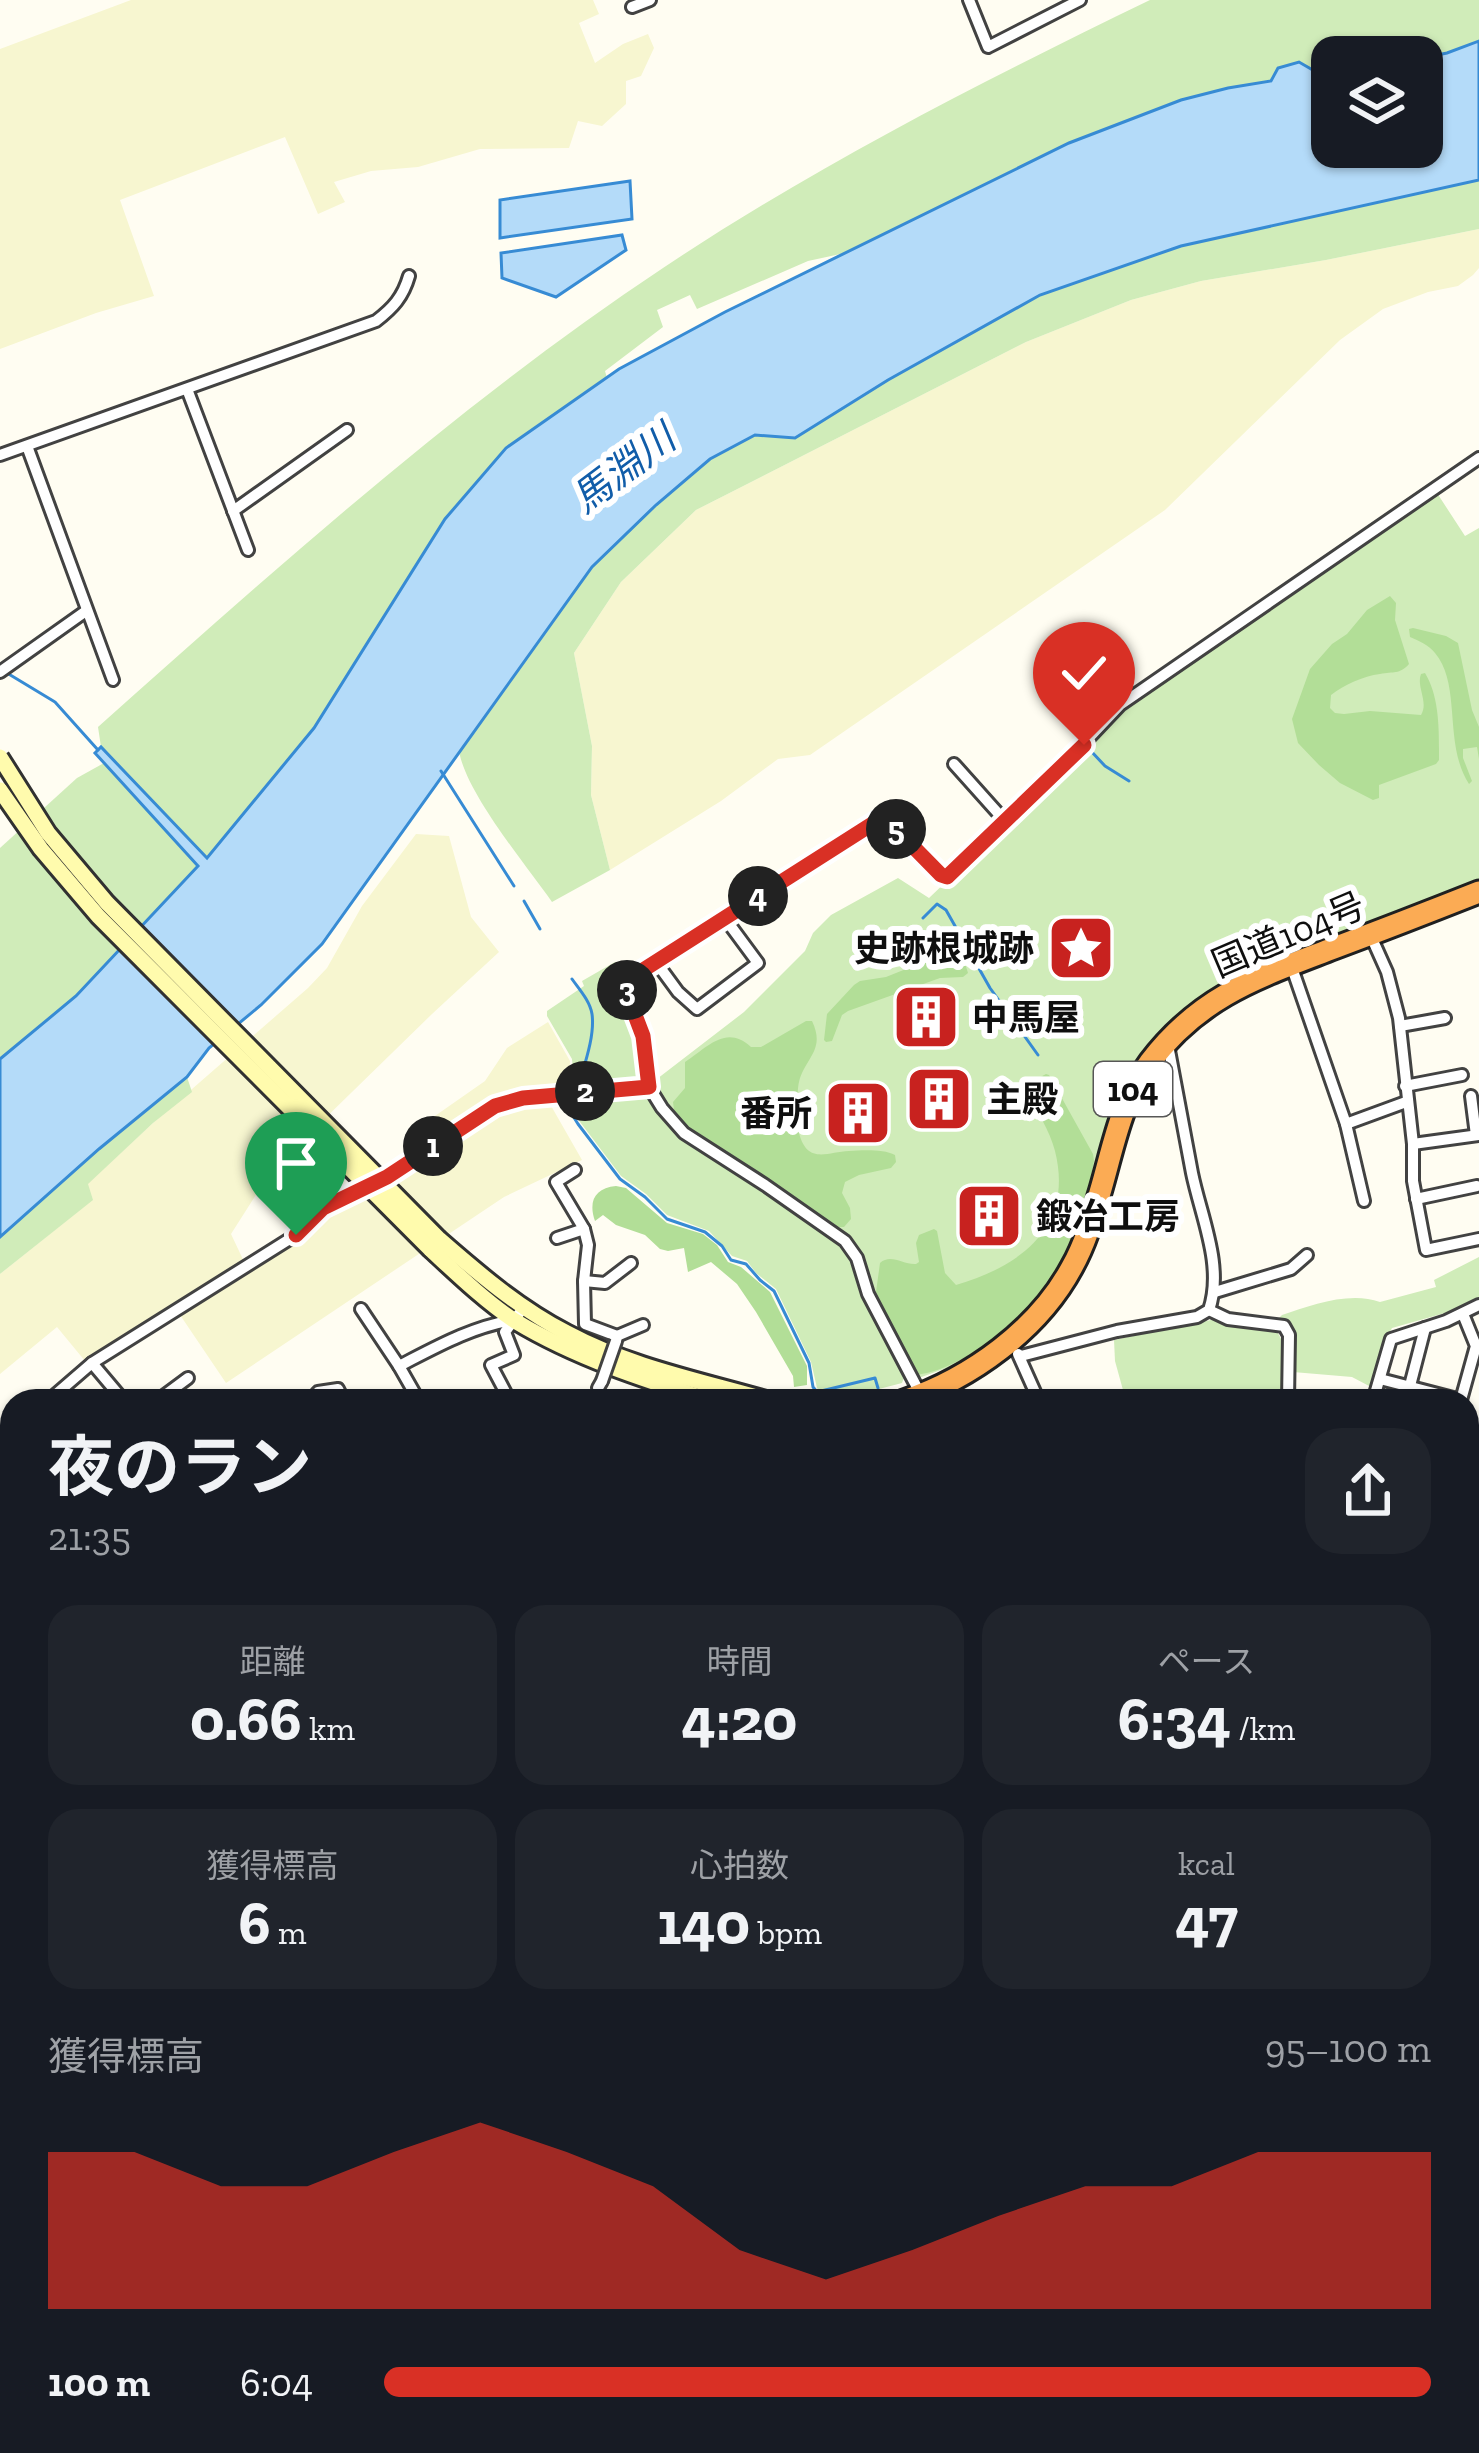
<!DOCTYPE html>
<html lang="ja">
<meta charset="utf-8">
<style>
body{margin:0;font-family:"Zilla Slab","Noto Sans JP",serif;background:#20242c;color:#f1f3f6;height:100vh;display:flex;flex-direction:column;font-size:45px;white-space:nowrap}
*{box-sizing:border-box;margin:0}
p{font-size:39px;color:#9ea1a6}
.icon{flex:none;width:66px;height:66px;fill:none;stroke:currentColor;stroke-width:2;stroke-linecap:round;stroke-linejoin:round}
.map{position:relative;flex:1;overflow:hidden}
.drawer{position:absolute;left:0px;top:1389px;width:1479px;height:1065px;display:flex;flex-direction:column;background:#171b24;border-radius:36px 36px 0 0;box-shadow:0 3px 9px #0004}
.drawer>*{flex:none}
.tools{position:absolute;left:1311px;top:36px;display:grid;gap:24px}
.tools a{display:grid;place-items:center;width:132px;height:132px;border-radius:24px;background:#171b24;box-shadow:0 3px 9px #0004;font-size:60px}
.pin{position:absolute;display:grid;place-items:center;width:102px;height:102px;color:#fff;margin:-123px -51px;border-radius:50% 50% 50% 0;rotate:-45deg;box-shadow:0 0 12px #0007}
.pin .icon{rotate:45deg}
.km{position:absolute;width:60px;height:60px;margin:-30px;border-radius:50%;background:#222;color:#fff;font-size:33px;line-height:60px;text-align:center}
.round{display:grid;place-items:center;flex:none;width:126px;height:126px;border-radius:36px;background:#20242c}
.head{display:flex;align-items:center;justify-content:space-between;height:204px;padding:0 48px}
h1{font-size:66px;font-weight:700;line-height:90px}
.stats{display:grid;grid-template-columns:repeat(3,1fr);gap:18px;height:204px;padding:12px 48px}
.stats div{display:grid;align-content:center;border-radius:30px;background:#20242c;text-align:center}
.stats b{font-size:60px;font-weight:700}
.stats small{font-size:33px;font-weight:400}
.stats p{font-size:33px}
.chart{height:336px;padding:24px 48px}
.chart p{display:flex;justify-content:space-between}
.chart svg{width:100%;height:216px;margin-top:12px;fill:#d93025;opacity:.7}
ul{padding:0 48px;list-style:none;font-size:39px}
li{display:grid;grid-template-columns:192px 144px 1fr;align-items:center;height:90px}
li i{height:30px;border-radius:15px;background:#d93025}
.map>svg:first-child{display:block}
.farmland{fill:#f7f6d0}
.green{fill:#d0ecb9}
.forest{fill:#b2de97}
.water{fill:#b4dbf9;stroke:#378bd4;stroke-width:3}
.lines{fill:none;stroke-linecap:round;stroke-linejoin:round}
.stream{stroke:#378bd4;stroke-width:3}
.street-casing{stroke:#424242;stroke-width:16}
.secondary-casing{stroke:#313131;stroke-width:21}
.primary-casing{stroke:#202020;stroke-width:24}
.highway-casing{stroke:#202020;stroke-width:27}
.street{stroke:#fff;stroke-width:10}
.secondary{stroke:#fffbad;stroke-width:15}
.primary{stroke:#ffe362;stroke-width:18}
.highway{stroke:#fbab54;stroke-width:21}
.street-bridge-casing{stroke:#424242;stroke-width:16;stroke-linecap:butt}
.secondary-bridge-casing{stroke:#313131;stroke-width:21;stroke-linecap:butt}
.street-bridge{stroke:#fff;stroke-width:10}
.secondary-bridge{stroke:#fffbad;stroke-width:15}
.route-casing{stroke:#fff;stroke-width:24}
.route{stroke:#d93025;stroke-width:15}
.labels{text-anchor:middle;stroke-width:12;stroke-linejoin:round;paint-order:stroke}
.shield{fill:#fff;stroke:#575757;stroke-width:3}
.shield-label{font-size:33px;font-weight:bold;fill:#0f0f0f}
.street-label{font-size:36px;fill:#0f0f0f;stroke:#fff}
.poi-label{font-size:36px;font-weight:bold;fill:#0f0f0f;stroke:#fff;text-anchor:start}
.water-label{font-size:39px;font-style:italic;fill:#115da9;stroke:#fff}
</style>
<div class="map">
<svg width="1479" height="2453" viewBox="0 0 1479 2453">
<rect width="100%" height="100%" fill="#fffdf2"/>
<g class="farmland">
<polygon points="131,0 593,0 599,14 579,23 595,63 623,44 648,34 654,48 641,76 626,81 626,104 602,126 578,121 569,148 480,149 418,167 371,171 334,182 345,202 318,214 285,137 120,200 154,296 96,313 0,349 0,49"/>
<polygon points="1479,229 1479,268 1473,275 1458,286 1428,292 1383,309 1340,340 1165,510 810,755 778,759 721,801 610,870 591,795 592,746 574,653 621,582 696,510 1026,342 1131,300 1201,281 1326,260"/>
<polygon points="416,834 449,836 471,917 499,952 432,1014 271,1171 231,1234 248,1270 307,1236 337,1207 357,1203 440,1151 422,1125 485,1081 507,1048 548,1022 570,1061 569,1086 550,1104 582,1160 504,1197 226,1383 174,1306 85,1361 57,1327 0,1374 0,1274 92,1200 87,1184 153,1123 308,988 327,968 362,906"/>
</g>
<g class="green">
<path d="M1150 0H1479V41L1447 53 1422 58 1332 57V74L1318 73 1299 62 1279 68 1271 81C1119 105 982 187 845 253L808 261 697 309 690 295 657 310 663 327 605 371 607 378 506 448 445 519 314 728 206 859 101 747 98 727C280 565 460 403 663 268 817 165 983 81 1150 0Z"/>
<path d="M1479 180V229L1326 260 1201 281 1131 300 1026 342 696 510 621 582 574 653 592 746 591 795 610 870 552 902C526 865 466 793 459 751L592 567 656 505 710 459 755 435 795 438 888 380 1040 295 1181 246Z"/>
<polygon points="1437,493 1465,536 1479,528 1479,884 1242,975 1118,1104 1103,1137 1093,1181 1068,1260 1031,1310 981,1352 963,1362 916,1379 871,1293 856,1253 686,1131 668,1110 653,1082 744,1012 805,951 813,933 831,915 898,878 929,898 1083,751 1117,712 1130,707"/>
<polygon points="104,763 199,866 76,996 0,1059 0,848 77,778"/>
<polygon points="615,962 623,978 621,980 623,994 641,1038 645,1076 641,1080 583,1086 574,1084 572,1059 547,1016 547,1011 584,986 582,981"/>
<polygon points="187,1077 192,1092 153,1123 88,1184 93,1200 0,1274 0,1237 98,1149"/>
<polygon points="641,1092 743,1176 834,1237 851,1255 905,1375 902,1383 837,1400 822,1394 817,1388 811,1362 776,1289 756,1273 747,1261 732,1256 709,1231 667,1215 646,1194 621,1176 577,1118 578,1098"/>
<path d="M1479 1257V1297L1452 1311 1392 1328 1384 1342 1371 1387 1352 1377 1293 1372 1287 1324 1278 1319 1282 1315C1311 1305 1350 1291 1380 1302L1436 1287 1434 1280Z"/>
<polygon points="1216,1319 1276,1329 1285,1347 1284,1401 1126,1401 1115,1361 1114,1340"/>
</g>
<g class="forest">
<path d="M1390 596 1396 603 1395 620 1409 664C1399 675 1394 671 1380 674 1363 676 1344 685 1331 695L1330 708 1335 713 1344 714 1370 711 1421 715C1429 702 1416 687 1421 674L1425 673C1440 698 1439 731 1439 760L1436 764 1379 785V798L1373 800 1340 783 1319 765 1298 743 1292 719 1310 669 1332 644 1347 634 1367 610Z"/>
<path d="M1413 628 1446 636 1458 643 1472 710 1479 727V759L1477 747 1463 749V758L1472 781 1469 784C1443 744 1462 685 1435 653 1429 645 1419 641 1410 637L1409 629Z"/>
<polygon points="947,956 964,960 968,973 963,977 940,978 848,1011 842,1015 832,1041 826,1042 824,1040 827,1014 854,985 860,981 886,977 916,965"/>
<path d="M806 1021H812C826 1050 805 1058 799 1082 797 1089 796 1122 798 1129 806 1166 826 1152 849 1151 863 1150 884 1149 895 1155L896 1162 891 1168 859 1175 845 1182 842 1193 850 1208 851 1219 844 1227H836L691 1131 674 1110 673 1102 685 1088V1062C708 1047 726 1024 751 1047H761Z"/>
<path d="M1046 1074 1049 1075 1093 1154 1094 1161C1080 1239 1058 1283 998 1334 974 1354 946 1371 916 1375L876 1292 880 1263C891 1253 903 1265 916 1264L919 1262 916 1243 919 1235 934 1229 937 1231 945 1273 956 1285C1021 1266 1074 1227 1055 1151 1050 1131 1036 1110 1028 1091L1029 1083Z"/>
<path d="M616 1186 626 1188 667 1223 703 1234 717 1245 728 1262 741 1267 770 1292 807 1366V1385L794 1387 793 1376 756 1312 737 1284 711 1262 688 1272 684 1248 668 1251 660 1249 645 1235 616 1225 603 1215 595 1221C588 1201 595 1188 616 1186Z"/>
<path d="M0 2345C20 2367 12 2413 12 2442H76L94 2453 100 2442H143L147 2445 172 2442 179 2453H0V2436L6 2431 0 2379Z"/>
<polygon points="1174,2442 1349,2442 1348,2453 1186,2453"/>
</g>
<g class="water">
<polygon points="1479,41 1479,180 1181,246 1040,295 888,380 795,438 755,435 710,459 656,505 592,567 322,944 261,1005 209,1048 187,1077 99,1149 0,1237 0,1059 76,996 198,866 95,753 101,747 207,858 314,728 445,519 506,448 619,369 725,312 1069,143 1181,100 1228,88 1271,81 1278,68 1299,62 1318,73 1332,74 1332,147 1422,147 1422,58 1447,53"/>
<polygon points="630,181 632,219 500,238 500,200"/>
<polygon points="622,235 626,250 556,297 502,278 501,253"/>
</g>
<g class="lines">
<g class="stream">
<polyline points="7,673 55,702 98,750"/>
<polyline points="1090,750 1105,766 1129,781"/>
<polyline points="441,771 514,886"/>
<polyline points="524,901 540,929"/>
<polyline points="923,918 937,904 946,910 990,988 1038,1055"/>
<path d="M572 979C579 989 590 1001 592 1014 595 1035 585 1063 579 1084"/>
<polyline points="574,1100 573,1116 578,1124 620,1179 645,1197 667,1219 705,1232 722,1246 731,1260 746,1264 760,1280 774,1291 809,1363 813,1387 817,1392 875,1378 878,1388"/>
</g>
<g class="street-casing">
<g id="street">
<polyline points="969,0 988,47 1080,0"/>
<polyline points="632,7 650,0"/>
<polyline points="187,389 248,550"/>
<polyline points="27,446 113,680"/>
<path d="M0 455 376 321C393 308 403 297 409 276"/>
<polyline points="233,511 347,430"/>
<polyline points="0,672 86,611"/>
<polyline points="954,764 1005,821"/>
<polyline points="1370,934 1387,972 1399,1018 1413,1144 1413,1181 1426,1250 1479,1239"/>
<polyline points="656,962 678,992 697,1009 758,963 724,917"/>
<polyline points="1291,965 1346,1124 1364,1201"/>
<polyline points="1400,1026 1445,1018"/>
<polyline points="1405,1086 1462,1075"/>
<polyline points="1471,1096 1476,1135"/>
<polyline points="1346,1124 1406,1102"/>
<polyline points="1413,1144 1479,1135"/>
<polyline points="575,1170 556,1182 584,1229 588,1245 584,1281 585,1324 617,1336 616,1341"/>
<polyline points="1416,1199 1477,1186"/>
<polyline points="557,1238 584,1229"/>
<polyline points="584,1281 605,1283 631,1263"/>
<polyline points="1215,1292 1291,1269 1307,1255"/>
<polyline points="361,1309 399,1366"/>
<polyline points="1209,1310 1228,1319 1284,1326 1289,1335 1288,1401"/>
<polyline points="617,1336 643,1325"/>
<polyline points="1018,1354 1039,1401"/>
<path d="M1021 1356 1117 1331 1197 1317 1209 1310C1224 1266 1201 1217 1192 1173 1184 1131 1176 1088 1168 1045"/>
<polyline points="92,1363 124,1401"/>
<polyline points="1380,1379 1461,1400 1476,1346 1463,1314"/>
<polyline points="921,1395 868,1294 857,1258 845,1241 765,1185 684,1133 662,1108 649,1087 643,1036 627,994 626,984 629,979 880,819 886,819 941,875 947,877 1051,778 1120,705 1479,458"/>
<polyline points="48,1401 92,1363 296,1235 323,1208 387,1177 495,1105 523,1098 649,1087"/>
<polyline points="157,1401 188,1378"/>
<polyline points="310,1401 318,1392 338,1389 344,1401"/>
<path d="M419 1401 399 1366C436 1347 471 1327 513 1320"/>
<polyline points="510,1401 491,1365 514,1355 505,1332 524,1307"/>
<polyline points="601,1401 598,1388 602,1381"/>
<polyline points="1373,1401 1391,1339 1446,1321 1479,1305"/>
<polyline points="1406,1401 1425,1328"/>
<polyline points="0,1442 12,1431"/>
<polyline points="0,1454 12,1468"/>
<polyline points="1467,1482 1479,1485"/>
<polyline points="0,1572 1,1571"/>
<polyline points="1474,1613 1479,1642"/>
<polyline points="0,1705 12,1695"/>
<polyline points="1467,1723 1479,1726"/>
<polyline points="0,2008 12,2001"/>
<polyline points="1467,2033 1479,2028"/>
<polyline points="1467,2164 1479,2163"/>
<polyline points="0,2184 12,2209"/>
<polyline points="1467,2220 1479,2219"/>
<polyline points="1467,2304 1467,2330"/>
<polyline points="0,2315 12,2303"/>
<polyline points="1467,2397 1479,2402"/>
<polyline points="395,2442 400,2453"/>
<polyline points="476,2442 485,2453"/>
<polyline points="583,2450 706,2442"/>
<polyline points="788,2453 789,2442"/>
<polyline points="891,2453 891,2442"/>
<polyline points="1388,2453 1390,2442"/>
<polyline points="1443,2453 1444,2442"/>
</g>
</g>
<g class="secondary-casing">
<g id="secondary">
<path d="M439 1239C479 1274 519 1308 567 1333 630 1367 702 1381 771 1401"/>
<path d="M430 1249C457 1274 485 1301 515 1321 576 1358 645 1380 712 1401"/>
<polyline points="1467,1601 1479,1605"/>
<polyline points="1467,1614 1479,1617"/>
</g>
</g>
<g class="primary-casing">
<g id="primary">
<polyline points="413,2442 418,2453"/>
<polyline points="431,2442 436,2453"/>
</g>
</g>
<g class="highway-casing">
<g id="highway">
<path d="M904 1401C971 1378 1038 1330 1072 1267 1086 1242 1093 1216 1101 1189 1114 1144 1121 1101 1150 1062 1201 995 1259 977 1334 948 1382 930 1431 911 1479 892"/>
<polyline points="0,1937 12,1928"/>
<polyline points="0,1959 12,1950"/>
</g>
</g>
<use href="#street" class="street"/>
<use href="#secondary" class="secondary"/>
<use href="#primary" class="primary"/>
<use href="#highway" class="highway"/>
<g class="street-bridge-casing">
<polyline id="street-bridge" points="602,1381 616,1341"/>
</g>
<g class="secondary-bridge-casing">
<g id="secondary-bridge">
<polyline points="0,757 48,833 107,903 439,1239"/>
<polyline points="0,790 41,849 98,916 430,1249"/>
</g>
</g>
<use href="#street-bridge" class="street-bridge"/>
<use href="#secondary-bridge" class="secondary-bridge"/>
</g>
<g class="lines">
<g class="route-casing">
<polyline id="route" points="296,1235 323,1208 387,1177 495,1106 523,1098 649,1087 643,1036 627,994 629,979 880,819 886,819 941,875 947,877 1084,745"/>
</g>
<use href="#route" class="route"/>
</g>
<defs>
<g id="sight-square" transform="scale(3.45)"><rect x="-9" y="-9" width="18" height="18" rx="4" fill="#c8221f" stroke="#fff"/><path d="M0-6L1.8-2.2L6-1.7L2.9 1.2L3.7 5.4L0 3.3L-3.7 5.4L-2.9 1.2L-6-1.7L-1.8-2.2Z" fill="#fff"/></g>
<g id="building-square" transform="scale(3.45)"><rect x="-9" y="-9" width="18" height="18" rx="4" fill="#c8221f" stroke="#fff"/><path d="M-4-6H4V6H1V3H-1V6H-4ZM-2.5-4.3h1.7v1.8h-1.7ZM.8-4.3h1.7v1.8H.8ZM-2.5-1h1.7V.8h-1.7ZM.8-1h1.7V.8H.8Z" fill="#fff"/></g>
</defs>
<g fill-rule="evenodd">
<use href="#sight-square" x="1081" y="948"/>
<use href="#building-square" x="926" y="1017"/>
<use href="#building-square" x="939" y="1099"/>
<use href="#building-square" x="858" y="1113"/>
<use href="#building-square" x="989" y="1216"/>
</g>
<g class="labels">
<rect class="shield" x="1094" y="1062" width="78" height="54" rx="9"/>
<g class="shield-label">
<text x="1133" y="1101">104</text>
</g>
<g class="street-label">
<text transform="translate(1288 934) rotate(-23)" y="13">国道104号</text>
</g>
<g class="poi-label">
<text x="1034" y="961" text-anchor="end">史跡根城跡</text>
<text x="972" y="1030">中馬屋</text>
<text x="986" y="1112">主殿</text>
<text x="812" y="1126" text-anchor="end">番所</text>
<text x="1036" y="1229">鍛冶工房</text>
</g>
<g class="water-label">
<text transform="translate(623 468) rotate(-37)" y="14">馬淵川</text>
</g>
</g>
</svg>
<div class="tools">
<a><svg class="icon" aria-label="layers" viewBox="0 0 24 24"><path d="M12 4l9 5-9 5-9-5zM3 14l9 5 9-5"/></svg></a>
</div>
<div class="pin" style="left:296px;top:1235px;background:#1e9e55"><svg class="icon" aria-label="arrive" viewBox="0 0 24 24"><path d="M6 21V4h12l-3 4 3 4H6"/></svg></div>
<div class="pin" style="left:1084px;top:745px;background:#d93025"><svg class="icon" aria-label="check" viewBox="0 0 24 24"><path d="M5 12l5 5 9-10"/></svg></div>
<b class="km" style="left:433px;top:1146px">1</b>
<b class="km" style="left:585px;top:1091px">2</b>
<b class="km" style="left:627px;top:990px">3</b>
<b class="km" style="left:758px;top:896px">4</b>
<b class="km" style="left:896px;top:829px">5</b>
<section class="drawer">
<div class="head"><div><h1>夜のラン</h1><p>21:35</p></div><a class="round"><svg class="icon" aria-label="share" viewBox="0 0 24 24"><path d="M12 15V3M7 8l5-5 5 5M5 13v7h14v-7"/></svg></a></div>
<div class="stats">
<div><p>距離</p><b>0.66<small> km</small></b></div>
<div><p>時間</p><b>4:20</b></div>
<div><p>ペース</p><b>6:34<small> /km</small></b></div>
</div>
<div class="stats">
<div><p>獲得標高</p><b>6<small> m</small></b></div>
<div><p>心拍数</p><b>140<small> bpm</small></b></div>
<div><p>kcal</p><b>47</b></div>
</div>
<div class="chart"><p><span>獲得標高</span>95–100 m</p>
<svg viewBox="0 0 160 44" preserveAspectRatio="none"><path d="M0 44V12L10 12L20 19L30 19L40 12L50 6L60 12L70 19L80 32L90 38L100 32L110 25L120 19L130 19L140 12L150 12L160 12V44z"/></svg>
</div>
<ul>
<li><b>100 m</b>6:04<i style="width:100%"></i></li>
</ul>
</section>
</div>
